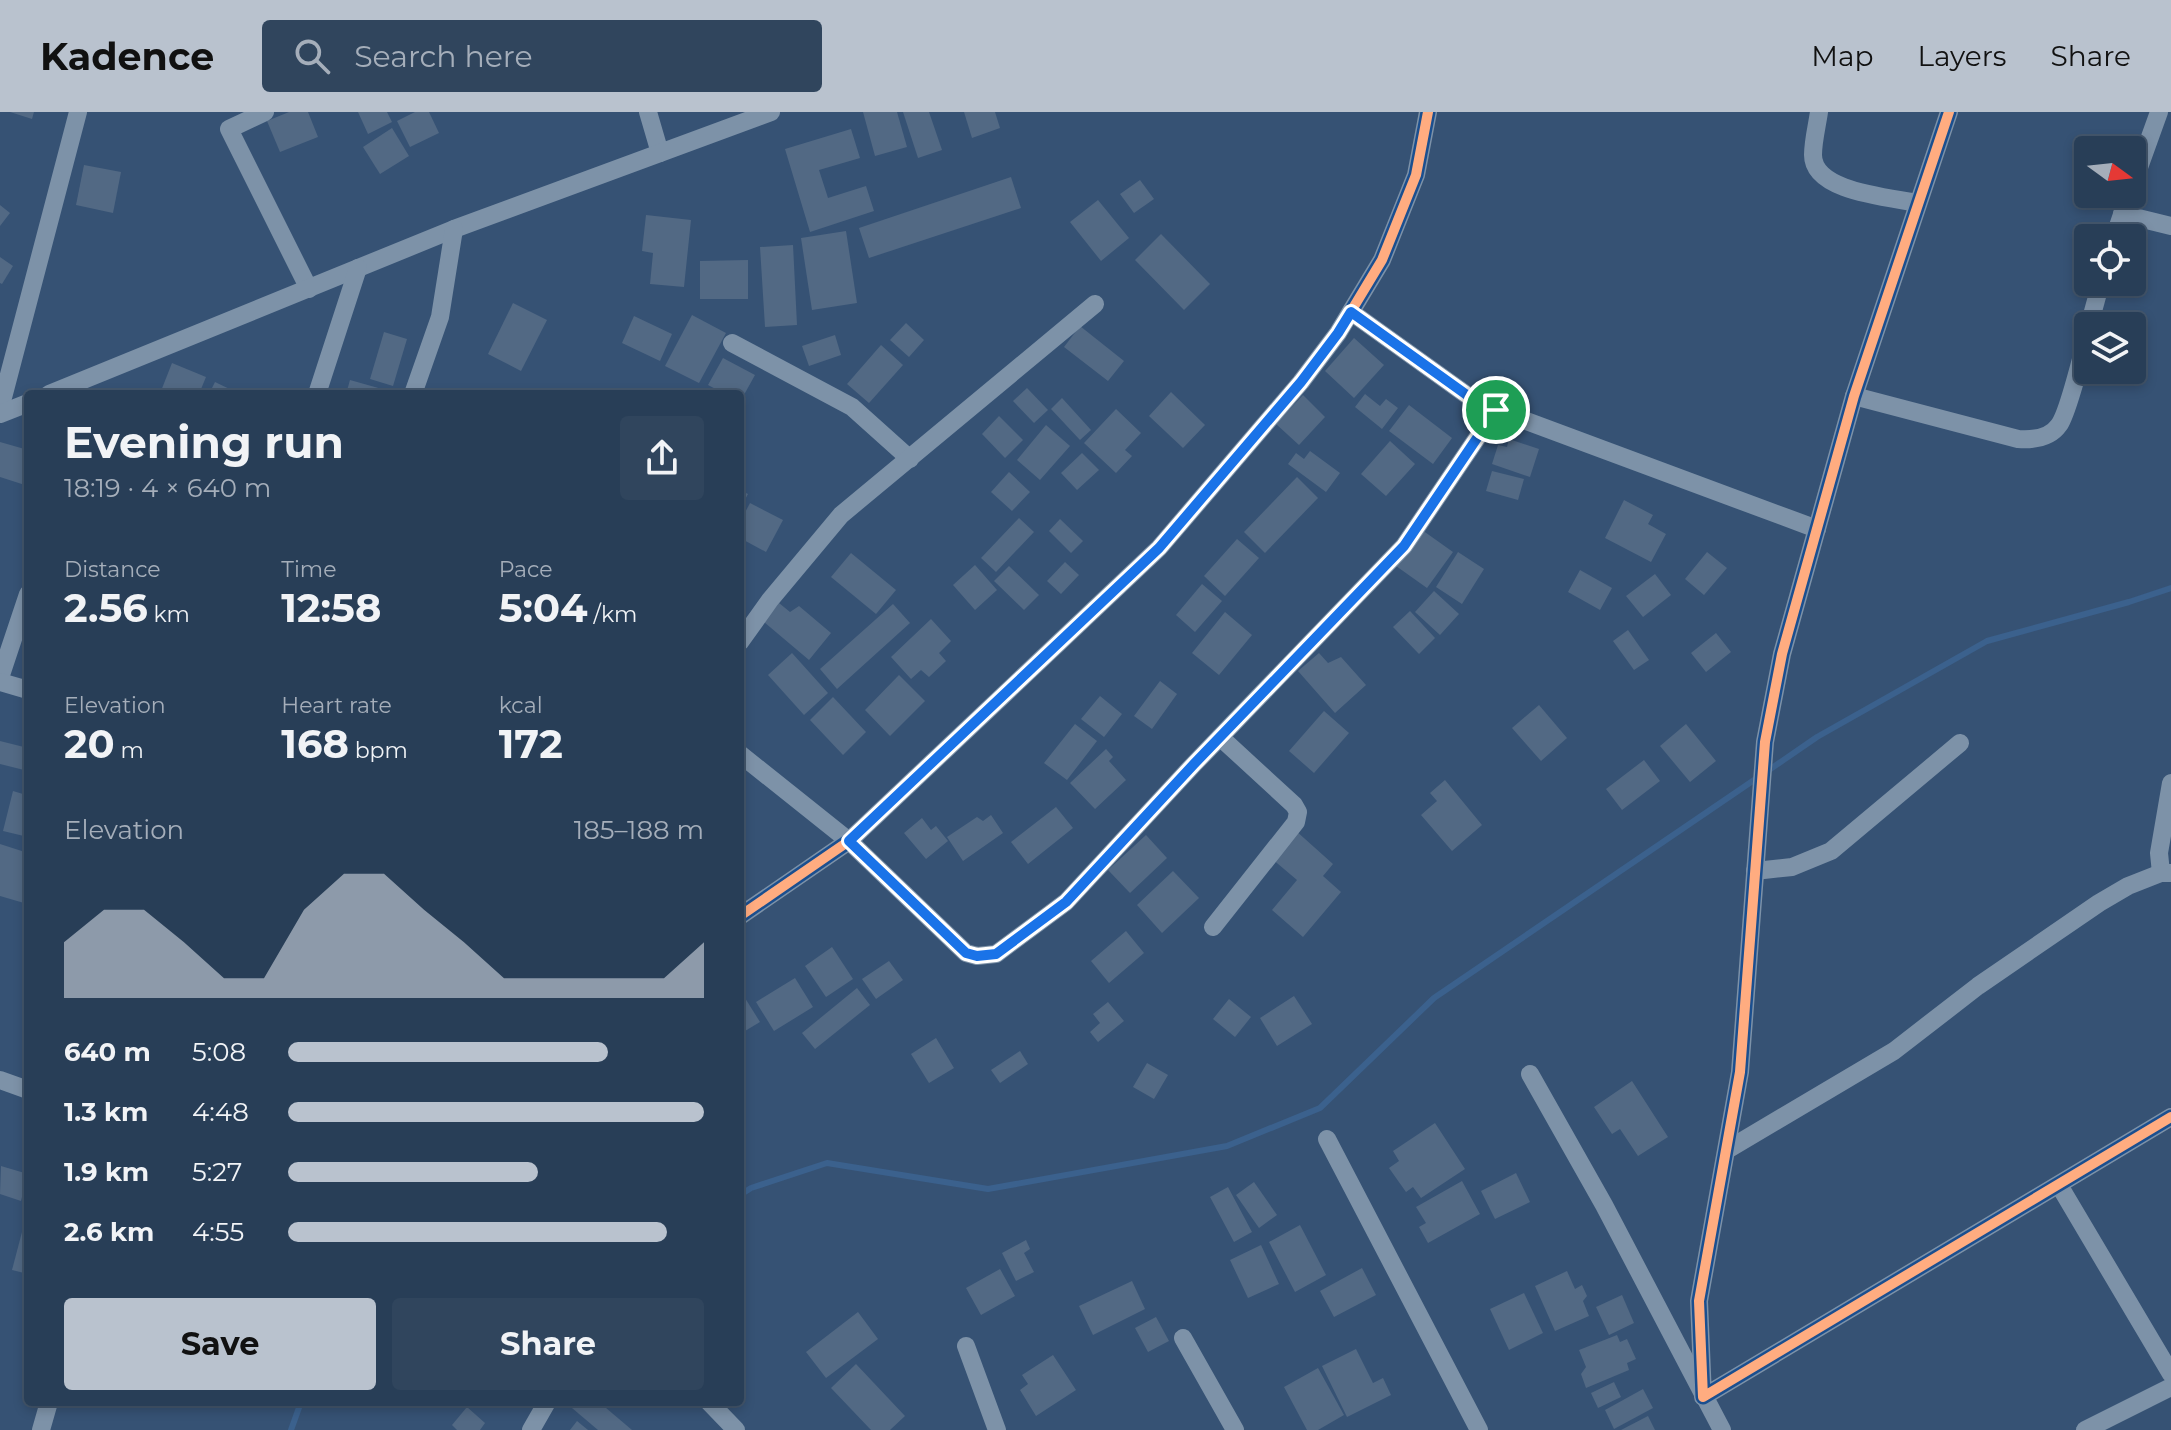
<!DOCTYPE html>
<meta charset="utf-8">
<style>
body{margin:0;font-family:Montserrat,sans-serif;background:#30455d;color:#f1f3f6;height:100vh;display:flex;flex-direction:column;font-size:30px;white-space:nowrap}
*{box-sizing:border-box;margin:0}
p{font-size:26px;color:#a5aeba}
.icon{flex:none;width:44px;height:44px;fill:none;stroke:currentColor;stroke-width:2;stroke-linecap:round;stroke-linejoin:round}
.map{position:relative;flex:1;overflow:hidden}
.details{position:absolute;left:24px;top:278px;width:720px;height:1016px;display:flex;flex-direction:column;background:#283e57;border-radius:8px;box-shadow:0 4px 12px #0003,0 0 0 2px #44576d}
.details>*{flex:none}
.needle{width:52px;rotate:105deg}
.controls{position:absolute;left:2074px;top:24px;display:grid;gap:16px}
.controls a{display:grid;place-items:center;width:72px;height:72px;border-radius:8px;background:#283e57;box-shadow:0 4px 12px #0003,0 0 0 2px #44576d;font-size:40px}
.pin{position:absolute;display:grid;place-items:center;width:68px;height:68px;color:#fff;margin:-34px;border:4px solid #fff;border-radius:50%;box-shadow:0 2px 8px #0007}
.round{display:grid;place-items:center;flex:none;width:84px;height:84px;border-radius:8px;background:#30455d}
.headline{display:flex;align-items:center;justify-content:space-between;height:136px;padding:0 40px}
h1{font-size:44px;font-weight:700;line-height:60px}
.figures{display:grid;grid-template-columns:repeat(3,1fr);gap:12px;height:136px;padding:8px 40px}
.figures div{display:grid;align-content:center}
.figures b{font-size:40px;font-weight:700}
.figures small{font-size:22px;font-weight:400}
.figures p{font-size:22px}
.chart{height:224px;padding:16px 40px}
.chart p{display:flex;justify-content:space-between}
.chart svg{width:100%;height:144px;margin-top:8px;fill:#b9c2ce;opacity:.7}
.primary-button{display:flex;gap:16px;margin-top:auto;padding:16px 40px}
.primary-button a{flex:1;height:92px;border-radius:8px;background:#b9c2ce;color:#111;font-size:32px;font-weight:700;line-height:92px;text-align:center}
.primary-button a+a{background:#30455d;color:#f1f3f6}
ul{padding:0 40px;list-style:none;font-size:26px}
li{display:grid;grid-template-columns:128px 96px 1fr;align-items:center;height:60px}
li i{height:20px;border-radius:10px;background:#b9c2ce}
header{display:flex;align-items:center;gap:48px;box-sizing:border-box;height:112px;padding:0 40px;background:#b9c2ce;color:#111}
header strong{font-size:38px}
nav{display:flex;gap:44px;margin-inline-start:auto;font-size:28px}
.search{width:560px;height:72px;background:#30455d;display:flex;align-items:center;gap:20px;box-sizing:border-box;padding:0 28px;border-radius:8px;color:#a5aeba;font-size:30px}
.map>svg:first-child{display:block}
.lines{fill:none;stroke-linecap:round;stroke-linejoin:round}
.stream{stroke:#3b618d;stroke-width:6}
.building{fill:#526984}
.minor{stroke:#7d92a8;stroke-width:18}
.cycleway-casing{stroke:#1b4f8f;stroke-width:15}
.cycleway{stroke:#ffac80;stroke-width:10}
.route-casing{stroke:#fff;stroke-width:16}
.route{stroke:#1a73e8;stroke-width:10}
</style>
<header>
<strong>Kadence</strong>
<div class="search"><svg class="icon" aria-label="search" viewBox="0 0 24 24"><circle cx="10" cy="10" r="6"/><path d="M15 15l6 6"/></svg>Search here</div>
<nav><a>Map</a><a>Layers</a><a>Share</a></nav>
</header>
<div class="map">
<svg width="2171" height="1318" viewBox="0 0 2171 1318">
<rect width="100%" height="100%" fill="#365274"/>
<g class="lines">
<g class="stream">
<polyline points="1766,660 1817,625 1987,529 2129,490 2171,476"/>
<polyline points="740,1083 751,1076 827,1051 988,1077 1227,1034 1320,996 1434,886 1757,666"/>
<polyline points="291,1318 301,1290"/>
</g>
</g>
<g class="building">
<polygon points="10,0 34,0 32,7"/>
<polygon points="289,0 308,0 318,25 280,40 267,9"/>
<polygon points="358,0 387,0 392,10 368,22"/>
<polygon points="415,0 429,0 439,21 410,35 397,9"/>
<polygon points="863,0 897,0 907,35 875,44"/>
<polygon points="903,0 929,0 942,38 918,46"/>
<polygon points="964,0 995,0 1000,16 972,26"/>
<polygon points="392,16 409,44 380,62 363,35"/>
<polygon points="851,17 860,46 819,58 828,86 866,74 874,99 810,120 785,37"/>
<polygon points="84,53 121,60 113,101 76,93"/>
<polygon points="1011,65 1021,96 869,146 859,116"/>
<polygon points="1140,68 1154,87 1134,101 1120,82"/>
<polygon points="1098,88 1129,126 1101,149 1070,110"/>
<polygon points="0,93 10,101 0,114"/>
<polygon points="646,103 691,108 684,175 650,172 653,141 642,139"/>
<polygon points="846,119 857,191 812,198 801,126"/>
<polygon points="1161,122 1210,172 1184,198 1135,148"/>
<polygon points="793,133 797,213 765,215 760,135"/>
<polygon points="0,145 13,154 2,172 0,171"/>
<polygon points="748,148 748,187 700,187 700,149"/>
<polygon points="513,191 547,208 521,259 488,242"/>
<polygon points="692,203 726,221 699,271 665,254"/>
<polygon points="634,204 672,222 660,249 622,231"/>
<polygon points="906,211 924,228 909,245 890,228"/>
<polygon points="1080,214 1124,249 1108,269 1064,235"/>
<polygon points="384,220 407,227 393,274 370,267"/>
<polygon points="835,223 841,243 809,254 802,234"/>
<polygon points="1354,226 1384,253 1354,286 1325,259"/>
<polygon points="881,233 903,253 869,291 847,272"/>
<polygon points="723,246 755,263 740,290 740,282 725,282 708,273"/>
<polygon points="172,251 206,265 199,282 169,282 161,279"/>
<polygon points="350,268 389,279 388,282 346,282"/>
<polygon points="215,270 240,282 209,282"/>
<polygon points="1027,276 1048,298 1034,311 1013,289"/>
<polygon points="1171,280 1205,313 1183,336 1149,304"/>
<polygon points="1365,282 1380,294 1386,287 1398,296 1382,317 1355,295"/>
<polygon points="1303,283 1325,305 1299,333 1276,312"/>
<polygon points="1062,286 1091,318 1080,328 1051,297"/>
<polygon points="1409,293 1452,326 1433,352 1389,319"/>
<polygon points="1116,297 1141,321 1125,338 1132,344 1116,361 1084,331"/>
<polygon points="999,304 1023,328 1005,346 982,322"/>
<polygon points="1046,313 1070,334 1040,368 1017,348"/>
<polygon points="1509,327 1539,337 1530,365 1492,352 1498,333 1507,335"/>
<polygon points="1390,329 1415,352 1386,384 1361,362"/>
<polygon points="0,330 28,338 28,374 0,365"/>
<polygon points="1310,339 1340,361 1326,380 1288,352 1296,341 1304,347"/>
<polygon points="1082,341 1099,358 1077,378 1061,361"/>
<polygon points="1492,359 1524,367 1518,388 1486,379"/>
<polygon points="1009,360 1030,380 1012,399 991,380"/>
<polygon points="1297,365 1318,386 1265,441 1244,420"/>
<polygon points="740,378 748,382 740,397"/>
<polygon points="1624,388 1653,403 1648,412 1666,422 1651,450 1605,426"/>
<polygon points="750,391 783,408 766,440 740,426 740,410"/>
<polygon points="1019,406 1034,420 996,460 981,446"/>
<polygon points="1060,407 1083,429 1071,441 1049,419"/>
<polygon points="1422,418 1453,440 1427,476 1396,454"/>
<polygon points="1237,427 1259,446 1225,484 1204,464"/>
<polygon points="1458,440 1484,457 1462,492 1436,475"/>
<polygon points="1707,440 1727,456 1704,483 1685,467"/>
<polygon points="851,441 896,478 876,502 831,465"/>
<polygon points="1065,450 1079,463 1061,482 1047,469"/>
<polygon points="975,453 997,478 975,498 953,473"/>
<polygon points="1009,454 1039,483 1024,498 994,469"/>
<polygon points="1580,458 1612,476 1600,498 1568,480"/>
<polygon points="1655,462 1671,483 1643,505 1626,484"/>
<polygon points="1202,472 1222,489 1195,520 1176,503"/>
<polygon points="1434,479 1459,502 1440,523 1415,500"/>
<polygon points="779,491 790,500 799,494 831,521 809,548 764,510"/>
<polygon points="893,492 910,511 837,577 820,557"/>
<polygon points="1410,499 1435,526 1419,542 1393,515"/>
<polygon points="1225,500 1252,523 1219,563 1192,541"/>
<polygon points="931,507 951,529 939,541 946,549 929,565 921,558 911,567 891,545"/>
<polygon points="1628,518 1649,548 1634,558 1613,529"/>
<polygon points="1716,521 1731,540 1706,560 1691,541"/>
<polygon points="792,541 828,581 804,603 768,563"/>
<polygon points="1319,541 1328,551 1341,545 1366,573 1335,601 1298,559"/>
<polygon points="899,563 925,589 890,624 865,598"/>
<polygon points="1160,569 1177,582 1152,617 1134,604"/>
<polygon points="1100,584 1122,602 1104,625 1081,607"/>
<polygon points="833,585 866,620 843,643 810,608"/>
<polygon points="1539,593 1567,626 1541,649 1512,616"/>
<polygon points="1324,599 1349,621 1314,661 1289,639"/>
<polygon points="1075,612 1097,629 1067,668 1044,651"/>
<polygon points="1686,612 1716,649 1690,670 1660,634"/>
<polygon points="0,629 28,636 28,659 0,652"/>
<polygon points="1106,637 1113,645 1109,649 1126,668 1095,697 1070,671"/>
<polygon points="1644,648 1660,669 1622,698 1606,677"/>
<polygon points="27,666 28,666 28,725 3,719 13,679 23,682"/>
<polygon points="1445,668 1482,713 1452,739 1421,703 1437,689 1430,681"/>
<polygon points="1056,695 1073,716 1028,752 1011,730"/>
<polygon points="991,703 1003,721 963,749 947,725 977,705 983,709"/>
<polygon points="922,706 931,718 936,714 948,729 926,747 904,721"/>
<polygon points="1295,718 1333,752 1323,764 1341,780 1303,825 1272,798 1297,768 1271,746"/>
<polygon points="1146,723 1167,746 1130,781 1108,758"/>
<polygon points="0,732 28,741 28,777 24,791 0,784"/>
<polygon points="1173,759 1199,786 1162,821 1137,793"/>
<polygon points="1126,819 1144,841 1109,871 1091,849"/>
<polygon points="832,835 853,867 826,885 805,854"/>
<polygon points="889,849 903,868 876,887 862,867"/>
<polygon points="795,866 813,895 774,919 756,890"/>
<polygon points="857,876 870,893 815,937 802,921"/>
<polygon points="740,878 760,910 740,922"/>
<polygon points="1294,884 1312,912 1277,934 1260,906"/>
<polygon points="1229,887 1251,905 1235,925 1213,907"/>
<polygon points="1108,890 1124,909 1098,930 1090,920 1100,911 1093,902"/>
<polygon points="936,926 954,956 929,971 911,942"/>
<polygon points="1020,939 1028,952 1000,971 991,958"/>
<polygon points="1147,951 1168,963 1154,987 1133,975"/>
<polygon points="1632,969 1668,1025 1638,1044 1620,1017 1612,1022 1594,995"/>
<polygon points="1435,1011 1465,1057 1421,1086 1413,1075 1406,1080 1389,1056 1399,1049 1393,1039"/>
<polygon points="1,1054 28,1062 21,1089 0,1082"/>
<polygon points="1516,1061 1530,1090 1495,1107 1481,1079"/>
<polygon points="1462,1069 1480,1102 1428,1131 1419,1115 1426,1111 1416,1095"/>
<polygon points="1254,1070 1277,1103 1259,1116 1236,1083"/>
<polygon points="1228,1075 1252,1120 1234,1130 1210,1085"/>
<polygon points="27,1101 28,1101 28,1162 12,1158"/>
<polygon points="1300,1113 1326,1163 1295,1180 1269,1130"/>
<polygon points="1026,1128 1030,1137 1024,1141 1034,1160 1016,1169 1002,1141"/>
<polygon points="1261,1133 1279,1172 1248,1186 1230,1148"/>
<polygon points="1362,1156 1376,1183 1334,1205 1320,1179"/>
<polygon points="1000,1157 1015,1184 981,1203 966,1176"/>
<polygon points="1567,1159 1575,1177 1582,1173 1587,1184 1583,1189 1589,1204 1555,1219 1535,1174"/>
<polygon points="1132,1169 1145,1197 1093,1223 1079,1194"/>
<polygon points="1524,1181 1543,1221 1509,1238 1490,1197"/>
<polygon points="1622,1183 1634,1211 1609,1223 1596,1195"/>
<polygon points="858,1200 878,1227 826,1266 806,1240"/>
<polygon points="1156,1205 1169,1229 1148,1240 1135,1216"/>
<polygon points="1617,1223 1620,1230 1627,1227 1636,1247 1627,1251 1629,1258 1586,1276 1581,1262 1586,1255 1579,1238"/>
<polygon points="1356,1237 1373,1271 1383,1266 1391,1283 1347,1305 1322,1254"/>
<polygon points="1053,1243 1076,1278 1036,1304 1020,1278 1028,1272 1022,1263"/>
<polygon points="856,1252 905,1304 890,1318 871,1318 831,1276"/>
<polygon points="1318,1256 1344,1303 1318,1318 1307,1318 1284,1275"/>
<polygon points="1614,1270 1621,1285 1598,1296 1591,1281"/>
<polygon points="1643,1277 1653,1296 1614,1317 1605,1298"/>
<polygon points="577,1290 599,1290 632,1318 598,1318 572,1296"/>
<polygon points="467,1295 485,1311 480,1318 457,1318 452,1313"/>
<polygon points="1648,1304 1655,1318 1621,1318"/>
<polygon points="577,1309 588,1318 570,1318"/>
</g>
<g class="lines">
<g class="minor">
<polyline points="265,0 229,17 309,177"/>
<polyline points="648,0 660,41"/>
<path d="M1819 0C1817 14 1813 29 1813 43 1813 80 1889 85 1918 91"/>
<polyline points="1949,0 1854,284 1782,542 1765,630 1740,960 1699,1189 1703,1285 2171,1005"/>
<polyline points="2132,75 2159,0"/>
<polyline points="2122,102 2171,114"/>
<polyline points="2114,126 2129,82"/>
<polyline points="1351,200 1478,291 1817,417"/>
<polyline points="2089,214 2101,170"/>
<polyline points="732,231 852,295 910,347"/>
<polyline points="49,282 454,117 771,0"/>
<polyline points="317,282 358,156"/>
<polyline points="413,282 440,205 454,117"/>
<path d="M1854 284 2018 327C2032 328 2050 326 2059 313 2067 303 2084 236 2088 220"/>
<polyline points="0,297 78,0"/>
<polyline points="0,302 28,291"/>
<polyline points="740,530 770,488 841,403 1095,192"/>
<polyline points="0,566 28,482"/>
<polyline points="0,570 28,578"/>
<polyline points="740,642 849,729 966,841 977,844 996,842 1066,790 1194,652 1404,434 1496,298"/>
<polyline points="1755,759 1792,755 1831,739 1960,631"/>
<polyline points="2161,761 2159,741 2171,671"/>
<polyline points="740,804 849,729 1159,436 1301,270 1338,221 1382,148 1416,63 1428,0"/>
<polyline points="1213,815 1296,710 1298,700 1294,693 1220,625"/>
<polyline points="1530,962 1604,1093 1722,1318"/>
<polyline points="0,968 28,978"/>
<polyline points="1327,1027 1479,1318"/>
<polyline points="1727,1038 1894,939 1978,874 2099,791 2128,774 2161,761 2171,761"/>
<polyline points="2059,1073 2171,1262"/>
<polyline points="1183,1226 1235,1318"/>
<polyline points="966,1234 997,1318"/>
<polyline points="709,1290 736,1318"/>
<polyline points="41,1318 49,1290"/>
<polyline points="531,1318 547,1290"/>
<polyline points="2085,1318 2171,1275"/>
</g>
<g class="cycleway-casing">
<g id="cycleway">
<polyline points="1949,0 1854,284 1782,542 1765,630 1740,960 1699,1189 1703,1285 2171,1005"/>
<polyline points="740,804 849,729 1159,436 1301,270 1338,221 1382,148 1416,63 1428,0"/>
</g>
</g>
<use href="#cycleway" class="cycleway"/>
</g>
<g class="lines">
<g class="route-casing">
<polygon id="route" points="1351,200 1478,291 1496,298 1404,434 1194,652 1066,790 996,842 977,844 966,841 849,729 1159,436 1301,270 1338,221"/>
</g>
<use href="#route" class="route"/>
</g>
</svg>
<div class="controls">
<a><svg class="needle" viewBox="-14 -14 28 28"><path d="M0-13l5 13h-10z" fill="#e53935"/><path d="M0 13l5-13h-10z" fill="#a5aeba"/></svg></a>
<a><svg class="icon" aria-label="locate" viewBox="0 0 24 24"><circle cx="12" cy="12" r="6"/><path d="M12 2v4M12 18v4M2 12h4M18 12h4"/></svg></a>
<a><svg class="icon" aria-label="layers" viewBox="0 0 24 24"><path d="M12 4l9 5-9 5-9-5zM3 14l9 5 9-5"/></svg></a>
</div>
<div class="pin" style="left:1496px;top:298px;background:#1e9e55"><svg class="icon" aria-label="arrive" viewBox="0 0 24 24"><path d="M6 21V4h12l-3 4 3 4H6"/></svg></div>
<section class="details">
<div class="headline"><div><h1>Evening run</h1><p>18:19 · 4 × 640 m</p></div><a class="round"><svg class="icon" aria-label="share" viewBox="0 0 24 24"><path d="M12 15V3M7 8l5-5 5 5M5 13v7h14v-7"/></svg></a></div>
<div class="figures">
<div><p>Distance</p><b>2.56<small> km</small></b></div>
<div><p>Time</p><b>12:58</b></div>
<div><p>Pace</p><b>5:04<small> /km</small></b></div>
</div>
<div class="figures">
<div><p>Elevation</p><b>20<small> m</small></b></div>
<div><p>Heart rate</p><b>168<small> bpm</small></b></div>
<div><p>kcal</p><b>172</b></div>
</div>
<div class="chart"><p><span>Elevation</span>185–188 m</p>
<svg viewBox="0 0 160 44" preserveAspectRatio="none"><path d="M0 44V27L10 17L20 17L30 27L40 38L50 38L60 17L70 6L80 6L90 17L100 27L110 38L120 38L130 38L140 38L150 38L160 27V44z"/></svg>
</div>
<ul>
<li><b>640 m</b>5:08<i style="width:77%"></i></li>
<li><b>1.3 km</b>4:48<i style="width:100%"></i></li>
<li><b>1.9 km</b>5:27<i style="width:60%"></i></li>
<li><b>2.6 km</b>4:55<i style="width:91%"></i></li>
</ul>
<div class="primary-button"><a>Save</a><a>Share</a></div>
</section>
</div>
